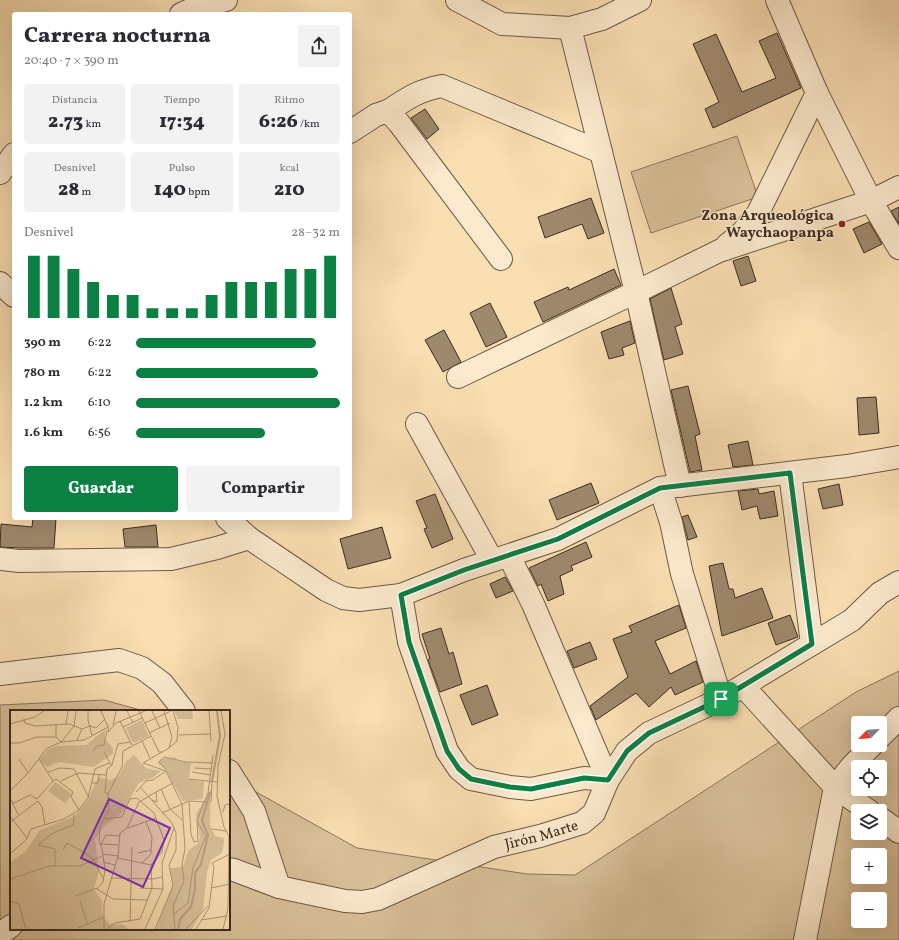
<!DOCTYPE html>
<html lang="es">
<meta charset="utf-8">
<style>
body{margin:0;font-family:Vollkorn,serif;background:#f2f2f3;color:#2b2b33;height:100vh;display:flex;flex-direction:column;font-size:15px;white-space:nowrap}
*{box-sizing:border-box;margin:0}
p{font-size:13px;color:#7c7c81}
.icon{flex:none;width:22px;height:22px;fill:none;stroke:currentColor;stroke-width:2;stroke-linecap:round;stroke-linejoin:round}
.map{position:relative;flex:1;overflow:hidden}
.panel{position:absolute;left:12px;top:12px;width:340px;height:508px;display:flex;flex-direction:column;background:#fff;border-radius:4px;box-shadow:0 4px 16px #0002}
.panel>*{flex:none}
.needle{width:26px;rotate:245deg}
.fabs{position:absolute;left:851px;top:716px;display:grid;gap:8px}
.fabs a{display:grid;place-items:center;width:36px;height:36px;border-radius:4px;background:#fff;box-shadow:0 4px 16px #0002;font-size:20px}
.pin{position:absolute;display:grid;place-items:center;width:34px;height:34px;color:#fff;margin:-17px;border-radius:8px;box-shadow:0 2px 6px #0006}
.round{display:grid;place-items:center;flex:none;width:42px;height:42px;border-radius:4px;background:#f2f2f3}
.summary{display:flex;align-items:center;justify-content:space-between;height:68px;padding:0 12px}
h1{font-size:22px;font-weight:800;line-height:30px}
.stats{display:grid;grid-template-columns:repeat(3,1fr);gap:6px;height:68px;padding:4px 12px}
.stats div{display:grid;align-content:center;border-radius:4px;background:#f2f2f3;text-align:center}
.stats b{font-size:20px;font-weight:800}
.stats small{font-size:11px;font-weight:400}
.stats p{font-size:11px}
.chart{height:112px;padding:8px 12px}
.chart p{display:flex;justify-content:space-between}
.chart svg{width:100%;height:72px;margin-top:4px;stroke:#0b8043;stroke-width:6}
.button{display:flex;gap:8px;margin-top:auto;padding:8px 12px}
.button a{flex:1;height:46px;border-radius:4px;background:#0b8043;color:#fff;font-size:16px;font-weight:800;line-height:46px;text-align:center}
.button a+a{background:#f2f2f3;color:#2b2b33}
ul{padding:0 12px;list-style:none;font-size:13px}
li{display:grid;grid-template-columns:64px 48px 1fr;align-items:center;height:30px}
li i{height:10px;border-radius:5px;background:#0b8043}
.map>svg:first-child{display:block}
.green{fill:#dac19a;stroke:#8b765e;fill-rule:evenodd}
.building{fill:#9f896d;stroke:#3c2c22}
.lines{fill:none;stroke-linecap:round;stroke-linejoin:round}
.minor-casing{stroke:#6c5946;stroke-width:24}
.minor{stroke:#fceace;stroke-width:22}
.route-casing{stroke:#fff;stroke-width:8}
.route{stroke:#0b8043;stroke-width:5}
.poi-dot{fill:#8f2418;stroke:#fceace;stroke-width:1.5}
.labels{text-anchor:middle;stroke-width:3;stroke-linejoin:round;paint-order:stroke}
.poi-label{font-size:15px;font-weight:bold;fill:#3c2c22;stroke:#fceace;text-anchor:end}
.street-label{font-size:15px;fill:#3c2c22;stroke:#fceace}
.inset-river{fill:none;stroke:#b9a282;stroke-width:2}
.inset-road{fill:none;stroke:#ae9779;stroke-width:1}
.view{fill:#7b2cbf;fill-opacity:0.15;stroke:#7b2cbf;stroke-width:2}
.inset-edge{fill:none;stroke:#3c2c22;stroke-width:2}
</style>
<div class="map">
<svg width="899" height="940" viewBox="0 0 899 940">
<rect width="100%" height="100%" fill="#fadfb3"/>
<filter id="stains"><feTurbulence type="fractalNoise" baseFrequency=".005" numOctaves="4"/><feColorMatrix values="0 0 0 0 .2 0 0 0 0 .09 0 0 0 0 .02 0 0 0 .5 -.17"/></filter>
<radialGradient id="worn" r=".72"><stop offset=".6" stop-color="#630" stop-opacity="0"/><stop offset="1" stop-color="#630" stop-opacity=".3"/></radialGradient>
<g class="green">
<polygon points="737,136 758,197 651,233 631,172"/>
<path d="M899 671V940H0V705L104 700 144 711H11V929H229V777L357 848 527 874 575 875 856 692ZM858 723H880V745H858ZM858 767H880V789H858ZM858 811H880V833H858ZM858 855H880V877H858ZM858 899H880V921H858Z"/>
</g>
<g class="building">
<polygon points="777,33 801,88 713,128 705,109 719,102 693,44 716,34 742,92 776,78 759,41"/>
<polygon points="425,109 439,129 427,139 411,118"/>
<polygon points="591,198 604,233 588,239 582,224 545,238 538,217"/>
<polygon points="899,207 899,224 891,211"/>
<polygon points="869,222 882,244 864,253 853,229"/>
<polygon points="748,256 756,281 741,286 733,261"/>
<polygon points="614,269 621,285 543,322 534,302 568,287 569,290"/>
<polygon points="671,288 682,324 675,327 683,354 664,360 650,299"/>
<polygon points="490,303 507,337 486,347 470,313"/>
<polygon points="630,321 635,343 622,348 624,355 609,359 601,332"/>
<polygon points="444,330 461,362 443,372 425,340"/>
<polygon points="688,386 700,434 695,436 702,470 690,472 671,390"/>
<polygon points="876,397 879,433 859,435 857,398"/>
<polygon points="748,441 753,465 733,467 728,445"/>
<polygon points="591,483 599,503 557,520 549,500"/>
<polygon points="839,484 843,505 823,509 818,489"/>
<polygon points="758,489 759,494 774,491 778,516 760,519 757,506 742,510 738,491"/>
<polygon points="435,494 453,539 432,548 424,529 427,528 416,501"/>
<polygon points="688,515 697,537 688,540 682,517"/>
<polygon points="33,518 56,518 54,548 20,548 0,547 1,524 32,527"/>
<polygon points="156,525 158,547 125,547 123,529"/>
<polygon points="382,527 391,558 348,569 340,539"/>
<polygon points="586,542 592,557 571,566 573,570 560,576 564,594 548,601 541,584 538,586 529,568"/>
<polygon points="723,563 729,589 733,589 735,598 762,588 773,618 722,636 709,566"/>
<polygon points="505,577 513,591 496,598 490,584"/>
<polygon points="679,605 686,628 655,641 670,674 696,661 703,682 675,695 671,687 649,707 636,693 596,720 590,706 628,677 613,639 632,632 629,626"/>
<polygon points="790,615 798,637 776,645 768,623"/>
<polygon points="441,628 449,654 453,652 462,684 440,692 428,660 430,659 422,634"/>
<polygon points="590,642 597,659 574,668 567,651"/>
<polygon points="487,685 498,715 472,725 460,695"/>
</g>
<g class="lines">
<g class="minor-casing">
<g id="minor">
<polyline points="457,0 502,24 570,28 602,19 640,0"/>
<polyline points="777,0 817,93 871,201 899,248"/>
<polyline points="181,14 190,10 226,0"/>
<polyline points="570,28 636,292 680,486"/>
<path d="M388 111C408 98 417 91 442 86L601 152"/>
<polyline points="350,132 376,115 388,111 399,123 501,259"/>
<polyline points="0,173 14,154"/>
<polyline points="727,245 741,234 758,213 817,93"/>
<polyline points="0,283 14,296"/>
<polyline points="458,377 636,292 719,251 871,201 899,187"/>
<polyline points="417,424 492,560"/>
<polyline points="790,473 812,644"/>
<polyline points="660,488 671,522 682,574 721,699"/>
<polyline points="227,518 249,538"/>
<polyline points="0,559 19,561 171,559 217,548 249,538 326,590 343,598 359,600 401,595 464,570 558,539 660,488 847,466 899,457"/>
<polyline points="401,595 409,642 447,751 459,769 471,779 510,787 531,789 584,778 608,780 533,604 509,556"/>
<polyline points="0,674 119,660 142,668 162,683 184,711"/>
<polyline points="743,686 835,787 869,811"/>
<polyline points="880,737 899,718"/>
<polyline points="229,771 254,811 279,887"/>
<polyline points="880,818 899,832"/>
<path id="s1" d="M229 869 234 870 279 887 345 901 362 902 378 899 494 847 540 836 582 823 594 813 608 780 627 751 649 733 721 699 852 620 880 593 899 582"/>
<polyline points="0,934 11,926"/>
<polyline points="805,940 835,787 851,767 872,745"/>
</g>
</g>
<use href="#minor" class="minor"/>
</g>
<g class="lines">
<g class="route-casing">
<polygon id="route" points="790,473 812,644 721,699 649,733 627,751 608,780 584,778 531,789 510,787 471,779 459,769 447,751 409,642 401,595 464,570 558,539 660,488"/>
</g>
<use href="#route" class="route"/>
</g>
<circle class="poi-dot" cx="842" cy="224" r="4"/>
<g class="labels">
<g class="poi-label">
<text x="834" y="220">Zona Arqueológica<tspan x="834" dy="17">Waychaopanpa</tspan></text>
</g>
<g class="street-label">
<text dy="5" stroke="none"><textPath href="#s1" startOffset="330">Jirón Marte</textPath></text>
</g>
</g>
<g transform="translate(10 710)">
<rect width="220" height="220" fill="#fadfb3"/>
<path d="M164 1H182L183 9H168ZM132 10 139 26 123 33 116 18ZM95 20V29L103 38V44L83 57 49 52 37 57 29 50 37 40 47 36 76 35ZM124 45 136 58 151 61 142 68 129 73 111 104 94 116 85 129 89 161 84 179 92 191 93 206 99 214 113 215 119 219H0V152L15 142 30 120 65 106 78 90 88 67 100 70 109 66 116 51ZM165 47 168 51 181 53 179 69 194 72 193 89 173 91 155 59 147 53 151 49ZM45 72 62 84 55 93 38 81ZM201 79 200 115 205 126 214 128V134L212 143 201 150 197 162 193 199 182 219H146L163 174 160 158 173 157 178 141 188 133 190 128 186 104Z" fill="#dac19a"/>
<path class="inset-river" d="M202 71 210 26 207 1M168 219 170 209 181 197 185 179V163L191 154 198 125 192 111 200 82"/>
<path class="inset-road" d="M78 1V10L82 25M117 1 123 13M129 1 149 42H152M142 1 150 18M154 1 162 27 159 38M199 1 201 31M211 1 215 24 208 56 207 86 214 117 220 128M14 9 15 13 25 16 59 14 72 19 80 16 86 18 95 9M110 11 122 35M135 13 161 1M0 14 25 7 34 1M46 14V27M56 14 58 1M103 15 106 1M98 17V22L106 13 135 1M113 17 132 8M139 23 160 13M169 25 200 24M67 30 72 19M132 31 140 48M0 33H9L27 27H46L51 32 64 16 66 1M83 41 87 36 94 35 97 21M94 42 100 53M9 49 18 63M29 49 43 71 46 69 63 82 61 87 69 100M184 58 202 59M156 59 149 52 154 47 176 52 203 53M156 61 172 94 175 139 172 154 174 171 163 196 165 219M156 61 133 53 159 38 167 31 168 17 163 1M38 62 50 58 64 59 78 86M182 62 201 65M179 69 207 72M51 71 68 63 96 65M81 73H88L89 65M131 78 162 113 166 123V140L159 155 163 176 145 219M151 79 160 99 172 110M0 81 18 63 36 39 51 32 74 30 98 17 91 1M126 82 136 71 143 70 156 61M98 84 95 82 97 59 102 55 108 34 120 32M0 88 9 106M142 90 147 92 146 82 163 73M179 91 181 124 184 132 188 131 187 110 198 83 203 45M201 92 202 72M2 94 20 85 27 89 43 71M213 102 215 95 220 94M152 103 179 91 196 92M0 106 3 110 28 91 32 97 35 115M94 109 112 107 120 89 127 88 144 103 154 130 152 142 141 155 142 178 130 209 105 213 97 219M0 112 3 110 17 128M118 118 146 108M202 119 216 121M28 135 43 123 63 115 64 104M28 135 45 139V156M108 135 91 134 96 125 109 126M53 140 57 133 75 143 83 149 93 168M128 143 141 140 142 127 136 112M0 144 16 130 21 119 54 109 69 100 78 88 85 59 99 53 102 55M92 144 108 146M108 148 141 155M93 152 105 155M132 153 141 144V140M101 168 143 169 152 167M0 169 39 156H70L92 146M130 178 153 179M201 178 220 174M65 186 87 178M137 190 103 189 87 179 93 172 95 160 92 138 89 131 90 116 99 100 98 84 112 57 113 41 141 26M0 191 9 194 16 219M70 191 77 213M164 204 178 193 183 158 196 126 187 112M191 210 217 206M120 212 122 137M68 218 94 207M94 219V194L108 146 110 123 117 118 129 92 146 82M135 219 153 179 152 153 164 118M176 219 198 196M186 219 199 198 204 157 202 153 220 144M213 219 218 199 219 127"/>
<path class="view" d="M99 89 160 118 133 177 71 148Z"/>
<rect width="220" height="220" class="inset-edge"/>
</g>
<rect width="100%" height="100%" filter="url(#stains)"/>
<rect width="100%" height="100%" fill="url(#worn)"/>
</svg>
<div class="fabs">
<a><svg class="needle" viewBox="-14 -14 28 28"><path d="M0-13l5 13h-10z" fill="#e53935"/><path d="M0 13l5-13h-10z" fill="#7c7c81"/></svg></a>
<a><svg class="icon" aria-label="locate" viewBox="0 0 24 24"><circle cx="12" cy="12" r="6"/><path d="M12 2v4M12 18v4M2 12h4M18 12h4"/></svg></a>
<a><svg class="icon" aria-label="layers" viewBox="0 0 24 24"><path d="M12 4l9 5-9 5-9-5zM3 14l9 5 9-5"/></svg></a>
<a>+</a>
<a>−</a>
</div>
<div class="pin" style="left:721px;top:699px;background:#1e9e55"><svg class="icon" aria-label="arrive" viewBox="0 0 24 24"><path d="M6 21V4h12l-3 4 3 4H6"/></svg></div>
<section class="panel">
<div class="summary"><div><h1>Carrera nocturna</h1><p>20:40 · 7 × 390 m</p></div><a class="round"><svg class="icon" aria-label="share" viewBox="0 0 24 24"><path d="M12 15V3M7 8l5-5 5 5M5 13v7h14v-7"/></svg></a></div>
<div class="stats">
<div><p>Distancia</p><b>2.73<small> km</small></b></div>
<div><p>Tiempo</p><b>17:34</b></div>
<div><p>Ritmo</p><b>6:26<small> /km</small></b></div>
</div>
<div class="stats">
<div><p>Desnivel</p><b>28<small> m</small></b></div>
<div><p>Pulso</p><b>140<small> bpm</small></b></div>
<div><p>kcal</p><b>210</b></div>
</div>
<div class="chart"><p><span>Desnivel</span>28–32 m</p>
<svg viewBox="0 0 160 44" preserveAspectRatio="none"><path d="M5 44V6M15 44V6M25 44V14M35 44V22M45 44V30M55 44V30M65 44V38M75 44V38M85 44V38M95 44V30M105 44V22M115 44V22M125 44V22M135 44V14M145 44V14M155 44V6"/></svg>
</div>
<ul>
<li><b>390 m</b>6:22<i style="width:88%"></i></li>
<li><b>780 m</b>6:22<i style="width:89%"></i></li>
<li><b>1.2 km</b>6:10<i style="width:100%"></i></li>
<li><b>1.6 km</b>6:56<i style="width:63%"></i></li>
</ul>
<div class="button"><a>Guardar</a><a>Compartir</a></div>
</section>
</div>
